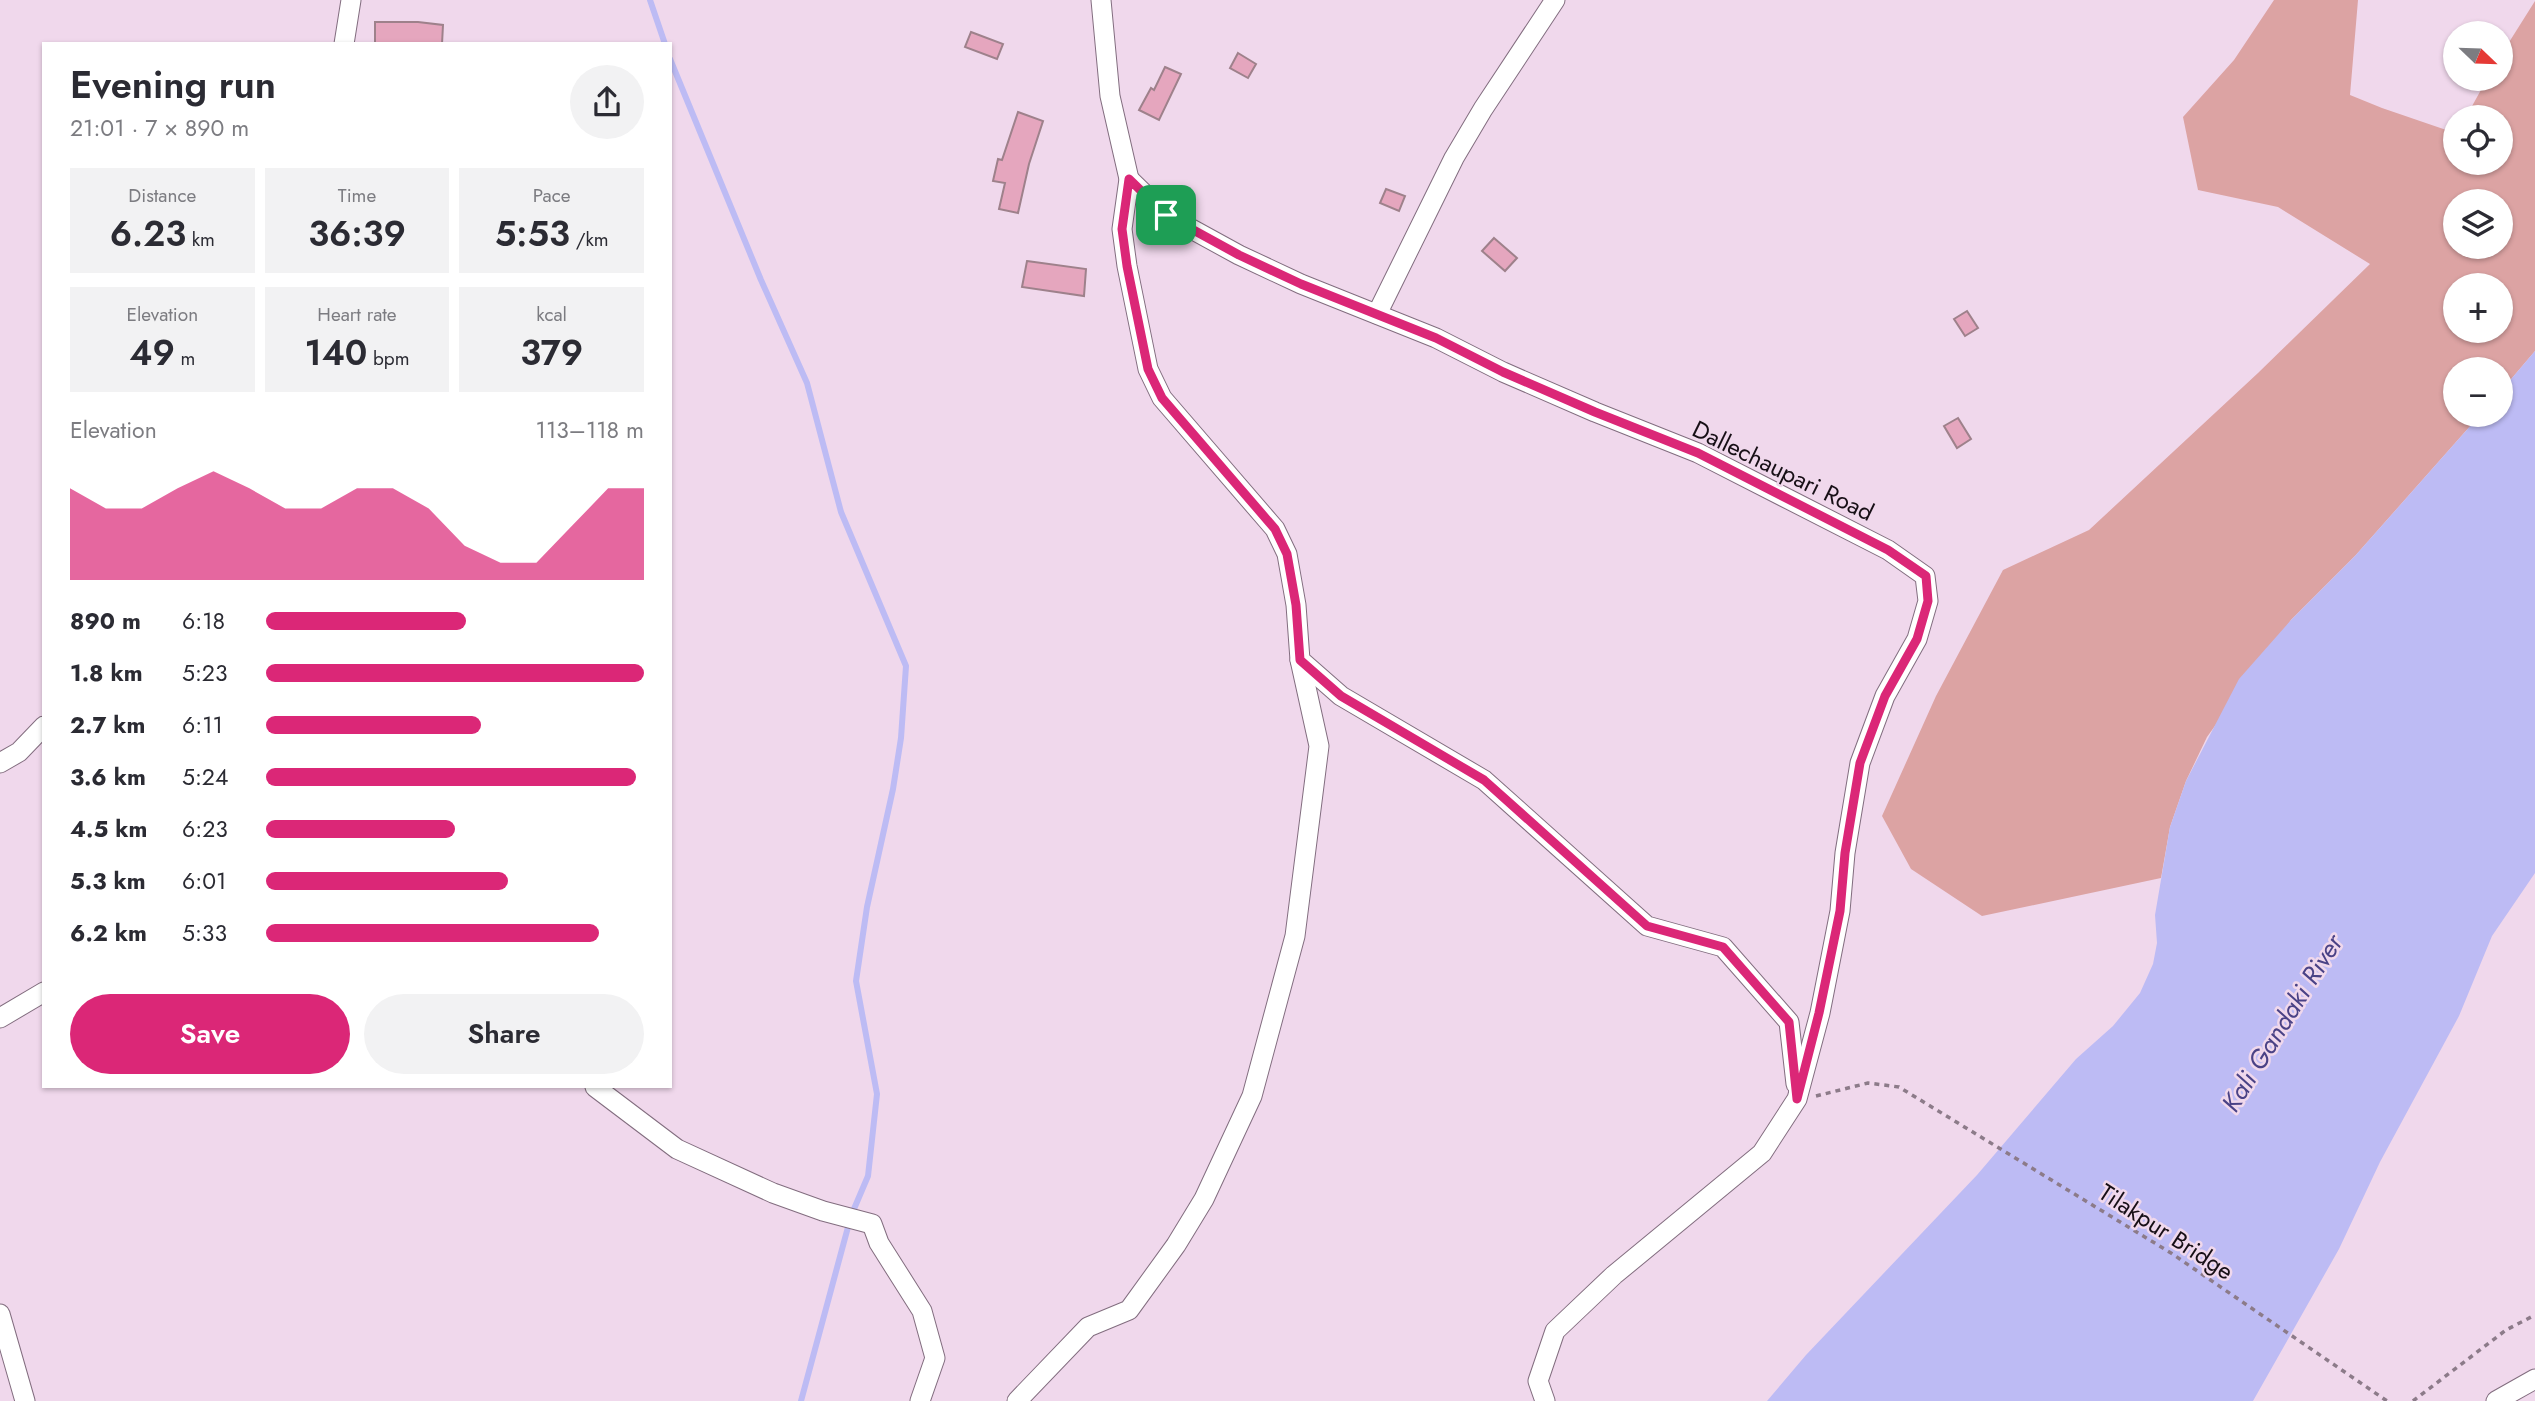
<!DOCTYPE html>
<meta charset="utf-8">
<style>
body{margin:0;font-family:Jost,sans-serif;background:#f2f2f3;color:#2b2b33;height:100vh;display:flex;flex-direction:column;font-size:26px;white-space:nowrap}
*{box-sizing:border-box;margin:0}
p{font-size:23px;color:#7c7c81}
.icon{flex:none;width:38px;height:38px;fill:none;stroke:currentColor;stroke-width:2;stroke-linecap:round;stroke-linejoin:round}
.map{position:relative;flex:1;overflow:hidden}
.sheet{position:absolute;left:42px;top:42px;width:630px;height:1046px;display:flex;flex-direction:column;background:#fff;border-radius:0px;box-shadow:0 2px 5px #0004}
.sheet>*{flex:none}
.needle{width:46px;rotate:113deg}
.fabs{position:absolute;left:2443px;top:21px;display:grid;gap:14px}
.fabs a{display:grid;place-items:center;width:70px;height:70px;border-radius:50%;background:#fff;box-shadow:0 2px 5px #0004;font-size:35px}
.pin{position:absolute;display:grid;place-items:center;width:60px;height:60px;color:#fff;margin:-30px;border-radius:14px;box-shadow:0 4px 10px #0006}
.round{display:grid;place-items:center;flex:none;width:74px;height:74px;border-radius:37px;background:#f2f2f3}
.head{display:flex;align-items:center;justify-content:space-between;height:119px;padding:0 28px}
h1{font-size:38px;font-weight:600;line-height:52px}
.figures{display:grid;grid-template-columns:repeat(3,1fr);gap:10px;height:119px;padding:7px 28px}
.figures div{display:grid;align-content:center;border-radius:0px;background:#f2f2f3;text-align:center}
.figures b{font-size:35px;font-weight:600}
.figures small{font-size:19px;font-weight:400}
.figures p{font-size:19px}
.chart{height:196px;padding:14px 28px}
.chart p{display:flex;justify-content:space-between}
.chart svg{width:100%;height:126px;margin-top:7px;fill:#db2777;opacity:.7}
.primary-button{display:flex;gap:14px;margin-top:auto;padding:14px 28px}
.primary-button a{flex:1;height:80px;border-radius:42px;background:#db2777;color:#fff;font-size:28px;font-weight:600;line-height:80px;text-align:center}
.primary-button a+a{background:#f2f2f3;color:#2b2b33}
ul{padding:0 28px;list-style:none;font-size:23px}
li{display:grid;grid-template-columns:112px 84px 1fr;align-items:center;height:52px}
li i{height:18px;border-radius:9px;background:#db2777}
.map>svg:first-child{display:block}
.green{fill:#dca3a3;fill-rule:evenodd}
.water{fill:#bdbbf4}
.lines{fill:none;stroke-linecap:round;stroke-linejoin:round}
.stream{stroke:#bdbbf4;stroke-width:6}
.building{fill:#e5a6be;stroke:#9e818b;stroke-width:2}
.street-casing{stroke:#826d7f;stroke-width:21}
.path{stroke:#8c7b89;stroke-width:3.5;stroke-dasharray:5 5;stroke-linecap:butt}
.street{stroke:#fff;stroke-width:19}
.route-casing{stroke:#fff;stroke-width:14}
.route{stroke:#db2777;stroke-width:9}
.labels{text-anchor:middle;stroke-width:5;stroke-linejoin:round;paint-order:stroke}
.street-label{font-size:24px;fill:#170f16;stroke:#f0d8ec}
.water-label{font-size:26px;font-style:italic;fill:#4a4286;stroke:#f0d8ec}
</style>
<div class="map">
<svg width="2535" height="1401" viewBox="0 0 2535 1401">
<rect width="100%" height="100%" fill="#f0d8ec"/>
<path class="green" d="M2274 0H2358L2350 95 2382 108 2455 133V163H2501V117H2466L2487 79H2501V55L2535 1V351L2501 391V369H2455V415H2480L2355 556 2291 620 2207 737 2186 781 2170 827 2161 878 1982 916 1911 869 1882 816 1936 696 2003 570 2089 530 2258 373 2370 264 2278 207 2198 190 2183 117 2234 60ZM2455 201H2501V247H2455ZM2455 285H2501V331H2455Z"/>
<polygon class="water" points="2535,351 2535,873 2492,936 2459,1016 2380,1162 2339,1249 2253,1401 1767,1401 1806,1355 1977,1175 2076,1059 2113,1026 2140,993 2153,964 2157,943 2155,915 2170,827 2186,781 2239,679 2291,620 2355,556 2480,415 2501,415 2501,391"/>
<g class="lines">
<g class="stream">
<polyline points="650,0 665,44"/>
<polyline points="670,59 761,280 807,383 841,512 906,666 901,738 893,789 867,907 856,981 877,1094 868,1176 851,1216 801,1401"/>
</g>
</g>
<g class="building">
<polygon points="375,22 418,22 443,25 442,44 375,44"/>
<polygon points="971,32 1003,44 997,59 965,47"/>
<polygon points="1238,53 1256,64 1248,78 1230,68"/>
<polygon points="1165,67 1181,74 1159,120 1139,110 1151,88 1154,90"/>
<polygon points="1018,112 1043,121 1029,164 1018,213 999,209 1005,183 993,181 998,159 1002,160"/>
<polygon points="1386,189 1405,196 1399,211 1380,203"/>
<polygon points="1494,238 1517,258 1505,271 1482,251"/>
<polygon points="1027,261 1086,269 1084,296 1022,287"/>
<polygon points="1967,311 1978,328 1965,336 1954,319"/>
<polygon points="1958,418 1971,439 1957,448 1944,426"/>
</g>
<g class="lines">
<g class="street-casing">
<g id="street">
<polyline points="1101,0 1110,96 1129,179 1122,229 1127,266 1148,369 1162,398 1275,529 1287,554 1296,605 1300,660 1341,696 1484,780 1647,926 1723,947 1789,1022 1796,1084"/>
<polyline points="344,44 351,0"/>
<polyline points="1129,179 1166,215 1239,255 1301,284 1436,338 1503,372 1595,412 1698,453 1888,550 1925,576 1928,601 1917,639 1885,696 1860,763 1845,853 1840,911 1820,1013 1797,1099 1762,1153 1614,1275 1555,1331 1538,1381 1545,1401"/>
<polyline points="1377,314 1454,158 1483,109 1555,0"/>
<polyline points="0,763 19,752 44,726"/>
<polyline points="0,1018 44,992"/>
<polyline points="595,1087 677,1149 773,1193 823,1211 872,1224 879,1243 922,1311 935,1358 920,1401"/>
<polyline points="0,1314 25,1401"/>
<polyline points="1017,1401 1088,1327 1129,1310 1176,1245 1204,1199 1252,1096 1295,936 1319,746 1300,660"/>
<polyline points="2496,1401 2535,1379"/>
</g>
</g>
<g class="path">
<polyline points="1816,1096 1868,1083 1899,1087 2171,1253 2387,1401"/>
<polyline points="2413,1401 2506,1330 2535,1315"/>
</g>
<use href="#street" class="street"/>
</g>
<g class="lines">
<g class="route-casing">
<polygon id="route" points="1129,179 1166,215 1239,255 1301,284 1436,338 1503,372 1595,412 1698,453 1888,550 1926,576 1928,601 1917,639 1885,696 1860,763 1845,853 1840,911 1819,1013 1797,1099 1789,1022 1723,947 1647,926 1484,780 1341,696 1300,660 1296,605 1287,554 1275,529 1162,398 1148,369 1127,266 1122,229"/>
</g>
<use href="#route" class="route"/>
</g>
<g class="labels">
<g class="street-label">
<text transform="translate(1783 471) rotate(26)" y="8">Dallechaupari Road</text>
<text transform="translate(2166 1232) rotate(33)" y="8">Tilakpur Bridge</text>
</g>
<g class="water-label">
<text transform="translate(2282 1023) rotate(-58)" y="9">Kali Gandaki River</text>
</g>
</g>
</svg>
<div class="fabs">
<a><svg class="needle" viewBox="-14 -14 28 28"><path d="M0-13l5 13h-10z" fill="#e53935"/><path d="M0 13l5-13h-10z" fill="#7c7c81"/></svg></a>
<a><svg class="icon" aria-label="locate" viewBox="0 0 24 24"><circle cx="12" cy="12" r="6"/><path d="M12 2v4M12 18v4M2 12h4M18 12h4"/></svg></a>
<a><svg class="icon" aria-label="layers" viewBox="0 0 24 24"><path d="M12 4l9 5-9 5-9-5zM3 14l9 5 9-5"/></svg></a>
<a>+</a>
<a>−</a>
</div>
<div class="pin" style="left:1166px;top:215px;background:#1e9e55"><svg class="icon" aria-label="arrive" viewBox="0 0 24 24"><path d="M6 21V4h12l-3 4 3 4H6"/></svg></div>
<section class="sheet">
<div class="head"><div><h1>Evening run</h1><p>21:01 · 7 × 890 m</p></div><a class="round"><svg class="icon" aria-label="share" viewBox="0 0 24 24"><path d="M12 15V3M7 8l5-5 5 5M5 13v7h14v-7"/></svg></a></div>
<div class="figures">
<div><p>Distance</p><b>6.23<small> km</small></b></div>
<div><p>Time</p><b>36:39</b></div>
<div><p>Pace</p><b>5:53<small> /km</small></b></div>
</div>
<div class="figures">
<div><p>Elevation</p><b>49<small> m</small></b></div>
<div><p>Heart rate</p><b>140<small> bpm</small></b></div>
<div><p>kcal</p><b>379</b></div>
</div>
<div class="chart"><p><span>Elevation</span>113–118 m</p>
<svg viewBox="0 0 160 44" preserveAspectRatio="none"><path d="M0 44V12L10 19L20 19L30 12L40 6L50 12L60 19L70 19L80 12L90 12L100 19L110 32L120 38L130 38L140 25L150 12L160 12V44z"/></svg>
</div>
<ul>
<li><b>890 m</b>6:18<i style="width:53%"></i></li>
<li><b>1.8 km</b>5:23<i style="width:100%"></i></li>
<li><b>2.7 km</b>6:11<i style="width:57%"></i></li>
<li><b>3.6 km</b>5:24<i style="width:98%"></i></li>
<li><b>4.5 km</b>6:23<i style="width:50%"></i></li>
<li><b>5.3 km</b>6:01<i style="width:64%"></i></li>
<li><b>6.2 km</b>5:33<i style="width:88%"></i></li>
</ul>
<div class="primary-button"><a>Save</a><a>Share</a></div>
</section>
</div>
